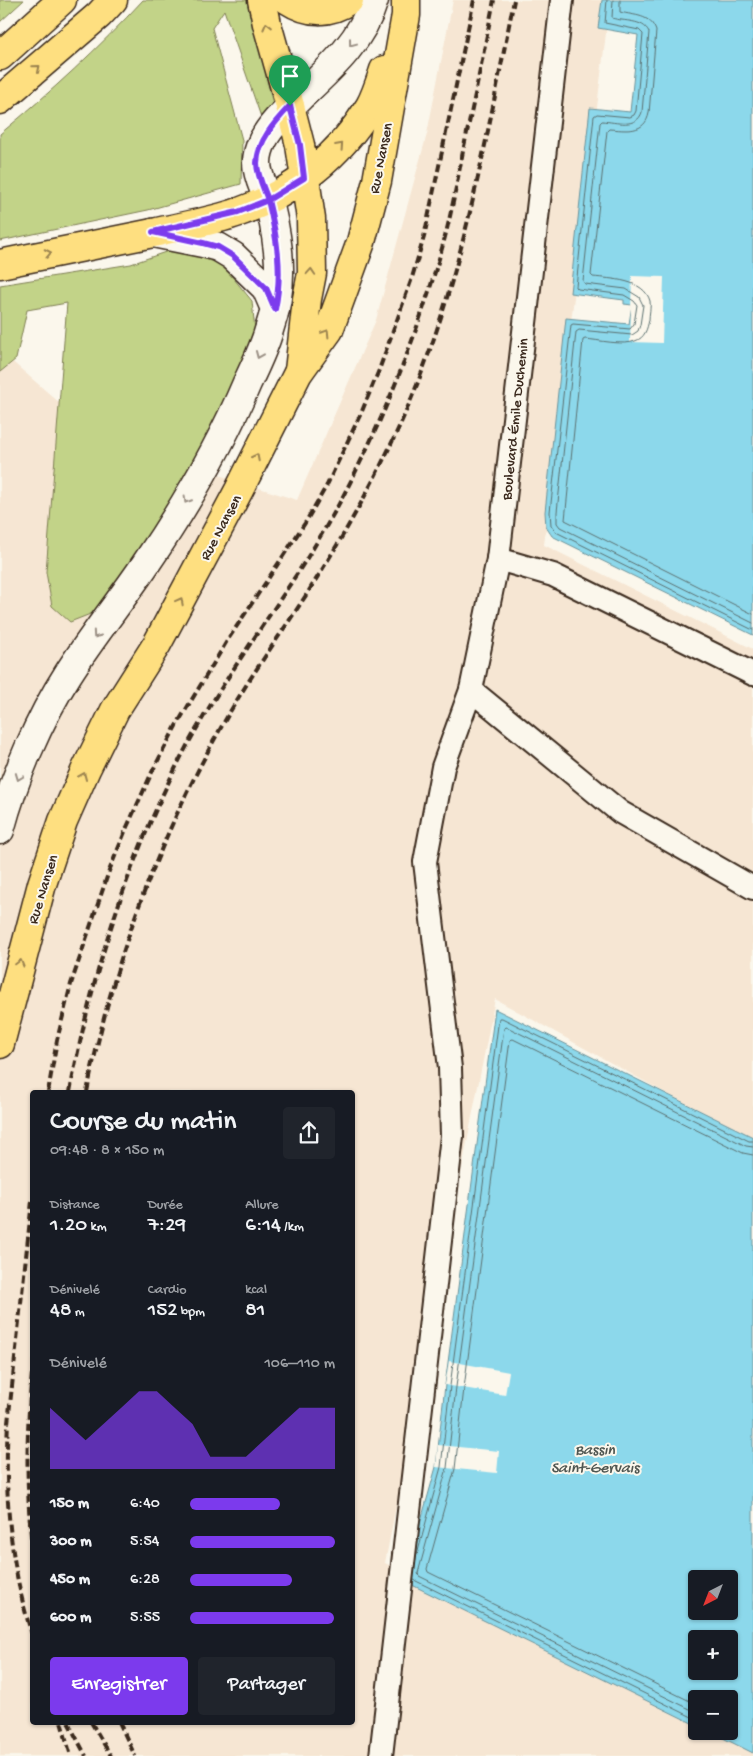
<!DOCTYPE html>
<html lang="fr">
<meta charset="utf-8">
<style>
body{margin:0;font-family:"Gochi Hand",sans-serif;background:#20242c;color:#f1f3f6;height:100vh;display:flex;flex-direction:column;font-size:19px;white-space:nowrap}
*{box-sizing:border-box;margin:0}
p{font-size:16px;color:#9ea1a6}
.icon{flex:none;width:28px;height:28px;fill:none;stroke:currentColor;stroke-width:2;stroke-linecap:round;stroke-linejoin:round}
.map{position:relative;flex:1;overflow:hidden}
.drawer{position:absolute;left:30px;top:1090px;width:325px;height:635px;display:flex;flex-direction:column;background:#171b24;border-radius:5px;box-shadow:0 1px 4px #0004}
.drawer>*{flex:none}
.needle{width:32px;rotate:222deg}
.buttons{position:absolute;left:688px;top:1570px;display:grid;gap:10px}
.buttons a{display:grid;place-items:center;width:50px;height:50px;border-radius:5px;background:#171b24;box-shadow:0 1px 4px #0004;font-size:25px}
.pin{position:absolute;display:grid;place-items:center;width:42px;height:42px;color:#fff;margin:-51px -21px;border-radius:50% 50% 50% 0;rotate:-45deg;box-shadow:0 0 5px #0007}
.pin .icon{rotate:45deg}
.round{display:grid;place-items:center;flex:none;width:52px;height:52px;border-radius:5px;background:#20242c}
.head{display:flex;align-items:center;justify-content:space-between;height:85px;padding:0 20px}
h1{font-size:28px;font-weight:600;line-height:38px}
.metrics{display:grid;grid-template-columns:repeat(3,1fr);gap:8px;height:85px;padding:5px 20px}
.metrics div{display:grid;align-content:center}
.metrics b{font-size:21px;font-weight:600}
.metrics small{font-size:14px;font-weight:400}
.metrics p{font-size:14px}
.chart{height:140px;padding:10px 20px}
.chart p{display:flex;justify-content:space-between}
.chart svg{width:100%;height:90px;margin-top:5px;fill:#7c3aed;opacity:.7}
.primary-button{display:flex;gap:10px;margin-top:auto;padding:10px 20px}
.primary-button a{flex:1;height:58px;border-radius:5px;background:#7c3aed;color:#fff;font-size:20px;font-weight:600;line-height:58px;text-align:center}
.primary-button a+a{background:#20242c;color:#f1f3f6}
ul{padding:0 20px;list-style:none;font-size:16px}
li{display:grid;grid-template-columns:80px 60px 1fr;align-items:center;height:38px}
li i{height:12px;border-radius:6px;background:#7c3aed}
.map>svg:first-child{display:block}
.built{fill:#f6e6d3;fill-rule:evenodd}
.green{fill:#c2d388;stroke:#7e7e53}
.water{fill:#8cd8eb;stroke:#6c9299;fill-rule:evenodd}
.pier{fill:#fbf7ec}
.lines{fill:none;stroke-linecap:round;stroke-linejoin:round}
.shore{stroke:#5b7070;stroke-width:1}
.street-casing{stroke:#3b2a1e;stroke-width:26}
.secondary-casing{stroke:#3b2a1e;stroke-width:31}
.primary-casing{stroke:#3b2a1e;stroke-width:31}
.highway-casing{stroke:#3b2a1e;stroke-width:31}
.street{stroke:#fbf7ec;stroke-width:22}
.secondary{stroke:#fbf7ec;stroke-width:28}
.primary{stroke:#fedf80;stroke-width:28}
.highway{stroke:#fedf80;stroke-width:28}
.rail{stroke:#3b2a1e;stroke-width:4;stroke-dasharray:8 4;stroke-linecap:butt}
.oneway{stroke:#9c844f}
.oneway2{stroke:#9b9085}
.route-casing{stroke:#fff;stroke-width:10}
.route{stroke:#7c3aed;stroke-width:6}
.labels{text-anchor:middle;stroke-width:4;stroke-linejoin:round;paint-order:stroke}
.street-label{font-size:15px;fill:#3b2a1e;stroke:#fbf7ec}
.water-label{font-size:16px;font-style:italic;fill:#4f5651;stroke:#fbf7ec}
</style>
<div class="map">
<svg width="753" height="1756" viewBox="0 0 753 1756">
<rect width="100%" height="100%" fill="#fbf7ec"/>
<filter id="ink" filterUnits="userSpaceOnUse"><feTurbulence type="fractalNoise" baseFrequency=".02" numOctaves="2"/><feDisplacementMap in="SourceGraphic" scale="10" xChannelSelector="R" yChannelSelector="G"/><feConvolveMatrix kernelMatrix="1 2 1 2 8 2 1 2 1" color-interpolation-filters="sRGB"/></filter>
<g filter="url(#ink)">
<path class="built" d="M453 0H610L544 545 753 649V1137L673 1097 495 999 385 1563 696 1723V1731H713L753 1752V1756H0V363L7 357 99 437 297 500 376 320 427 134ZM32 1092H352V1722H32Z"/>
<g class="green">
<polygon points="0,0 24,0 0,22"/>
<path d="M143 0H250L273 105 261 117 224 10 212 28 242 140 241 184 148 210 0 241V134C51 92 99 48 143 0Z"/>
<polygon points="177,248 217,258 252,301 256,340 204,451 98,611 70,622 52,606 46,572 67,303 27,310 16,359 0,372 0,285 131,264"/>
</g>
<g class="water">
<polygon points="602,0 753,0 753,635 552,536 546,527 545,512 566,318 629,324 632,305 624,304 624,300 570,293 590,108 630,112 638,35 598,28"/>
<path d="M495 1009 753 1137V1753L709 1731H729V1699H696V1725L404 1581 436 1467 445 1385ZM696 1579H729V1611H696ZM696 1639H729V1671H696Z"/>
</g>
<g class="pier">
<polygon points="632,276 664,277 662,343 630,342"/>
<polygon points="449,1361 509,1372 505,1395 445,1385"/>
<polygon points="438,1445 499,1451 497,1473 436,1467"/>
</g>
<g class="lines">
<g class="shore">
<polyline points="607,0 605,23 639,30 643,34 636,111 634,115 630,117 597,114 594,116 576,287 578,289 624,295 634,301 637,305 634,324 630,329 573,324 571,325 550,512 551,525 556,532 753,630"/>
<path d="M613 0 612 18C624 22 643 19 649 32L642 112C637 129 616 122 602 121L600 123 583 281 585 284 626 289 639 297 643 305 640 325 638 331 632 335 579 330 576 332 557 512V523L560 527 753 623"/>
<path d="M620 0V12C635 16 650 14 656 31L649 113C645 134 626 130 609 129L607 131 591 275 593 277C611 279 644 279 650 301 651 307 649 314 649 320 647 329 645 338 635 341 624 346 598 340 585 339L583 340 565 520 753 614"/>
<polyline points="417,1555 441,1467 450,1386 499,1018 502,1018 749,1141 753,1141"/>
<polyline points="414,1580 696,1719"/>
<polyline points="696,1704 428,1572 427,1569 455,1469 464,1388 510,1040 513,1039 743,1153 753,1155"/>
<polyline points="696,1712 419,1576 418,1573 447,1468 456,1387 504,1028 507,1027 746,1146 753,1147"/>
</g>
<g class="street-casing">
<g id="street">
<polyline points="498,559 553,575 753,674"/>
<polyline points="471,690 620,812 753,888"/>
<polyline points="381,1756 452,1136 450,1068 425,862 443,767 471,690 498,559 562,0"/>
</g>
</g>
<g class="secondary-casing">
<g id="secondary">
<polyline points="153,233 203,243 218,247 233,256 266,288 275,309"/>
<path d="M0 830C14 778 39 719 68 674 92 636 120 602 145 565 184 508 220 447 247 383 255 366 264 348 269 330 278 304 281 278 278 251 276 234 273 216 268 200 264 188 257 175 257 163 257 156 260 146 263 140 272 123 287 110 300 97 330 69 362 41 374 0"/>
</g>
</g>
<g class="primary-casing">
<g id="primary">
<polyline points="290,106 300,145 311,219 312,273 307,299 299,371"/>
<path d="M153 233C182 226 211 222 239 212 293 193 340 156 370 106 376 95 380 82 384 70"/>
<polyline points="0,1044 42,884 63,821 86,769 115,710 157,644 239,490 298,373 329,330 361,242 377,181 406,15 406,0"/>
</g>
</g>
<g class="highway-casing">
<g id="highway">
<polyline points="262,0 267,24 290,106"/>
<path d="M288 0C308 13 329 14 349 0"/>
<polyline points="0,56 62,0"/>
<polyline points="0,100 99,15 113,0"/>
<polyline points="0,264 153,233"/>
</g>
</g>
<use href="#street" class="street"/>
<use href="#secondary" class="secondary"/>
<use href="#primary" class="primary"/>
<use href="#highway" class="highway"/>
<g class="rail">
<polyline points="48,1092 57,1040 71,984 109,871 127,827 153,770 176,726 227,641 305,523 327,485 362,411 379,370 411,281 424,237 474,0"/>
<path d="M70 1092C91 977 126 866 179 761 226 669 294 589 342 498 382 423 414 343 438 262 449 226 456 188 463 151 474 101 484 50 494 0"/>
<path d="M87 1092C114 956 163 825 234 705 259 663 289 623 315 581 344 535 370 489 393 440 459 301 484 150 514 0"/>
<path d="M32 1201 8 1423C4 1494 10 1567 32 1634"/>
<path d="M32 1374C26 1433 26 1486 32 1546"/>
<polyline points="61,1722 71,1756"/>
<polyline points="68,1722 86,1756"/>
<polyline points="91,1722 111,1756"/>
<polyline points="119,1722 135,1756"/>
</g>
</g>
<defs><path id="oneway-chevron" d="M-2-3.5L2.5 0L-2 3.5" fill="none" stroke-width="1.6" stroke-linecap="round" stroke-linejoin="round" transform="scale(1.25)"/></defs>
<g class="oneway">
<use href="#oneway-chevron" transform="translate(267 26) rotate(-104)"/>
<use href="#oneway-chevron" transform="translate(37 68) rotate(-40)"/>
<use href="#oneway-chevron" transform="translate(340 146) rotate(-48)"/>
<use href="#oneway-chevron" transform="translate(48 253) rotate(-12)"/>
<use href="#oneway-chevron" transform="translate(311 272) rotate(-86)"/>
<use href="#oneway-chevron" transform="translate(326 333) rotate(-58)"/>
<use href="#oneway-chevron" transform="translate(256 457) rotate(-63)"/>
<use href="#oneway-chevron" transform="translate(180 601) rotate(-62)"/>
<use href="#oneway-chevron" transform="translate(83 776) rotate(-67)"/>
<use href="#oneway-chevron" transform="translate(20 963) rotate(-75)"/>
</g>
<g class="oneway2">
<use href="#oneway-chevron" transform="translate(352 43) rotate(127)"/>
<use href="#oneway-chevron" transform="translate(259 355) rotate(113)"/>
<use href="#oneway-chevron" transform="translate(187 500) rotate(122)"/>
<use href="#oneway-chevron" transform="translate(96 635) rotate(125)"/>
<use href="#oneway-chevron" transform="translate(19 777) rotate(111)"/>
</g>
</g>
<g class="lines" filter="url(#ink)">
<g class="route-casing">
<path id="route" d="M290 106C276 121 258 140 257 163 257 175 264 189 268 200L238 212 153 232 203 243 218 247 233 256 266 288 275 309C283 272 277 237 268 200L304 178 300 145 290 106"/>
</g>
<use href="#route" class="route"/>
</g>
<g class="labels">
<g class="street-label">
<text transform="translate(380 158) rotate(-79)" y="5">Rue Nansen</text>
<text transform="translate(514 419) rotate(-84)" y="5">Boulevard Émile Duchemin</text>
<text transform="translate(220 527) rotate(-62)" y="5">Rue Nansen</text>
<text transform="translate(42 889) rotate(-73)" y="5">Rue Nansen</text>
</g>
<g class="water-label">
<text x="595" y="1454">Bassin<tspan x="595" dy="18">Saint-Gervais</tspan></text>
</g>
</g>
</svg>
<div class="buttons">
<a><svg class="needle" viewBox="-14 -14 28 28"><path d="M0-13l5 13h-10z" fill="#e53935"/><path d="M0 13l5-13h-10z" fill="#9ea1a6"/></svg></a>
<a>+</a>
<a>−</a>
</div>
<div class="pin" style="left:290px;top:106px;background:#1e9e55"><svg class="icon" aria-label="arrive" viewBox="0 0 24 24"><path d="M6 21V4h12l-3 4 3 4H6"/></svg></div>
<section class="drawer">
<div class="head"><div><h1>Course du matin</h1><p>09:48 · 8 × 150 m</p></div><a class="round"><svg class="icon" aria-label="share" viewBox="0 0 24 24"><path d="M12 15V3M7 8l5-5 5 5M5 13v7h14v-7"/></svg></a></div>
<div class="metrics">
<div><p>Distance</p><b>1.20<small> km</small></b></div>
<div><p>Durée</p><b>7:29</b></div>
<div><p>Allure</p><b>6:14<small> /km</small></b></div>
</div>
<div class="metrics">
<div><p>Dénivelé</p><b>48<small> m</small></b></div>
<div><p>Cardio</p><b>152<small> bpm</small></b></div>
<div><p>kcal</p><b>81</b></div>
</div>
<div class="chart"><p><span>Dénivelé</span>106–110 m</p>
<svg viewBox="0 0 160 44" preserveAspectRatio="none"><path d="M0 44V14L10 22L20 30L30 22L40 14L50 6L60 6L70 14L80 22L90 38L100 38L110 38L120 30L130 22L140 14L150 14L160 14V44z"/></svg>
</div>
<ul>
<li><b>150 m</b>6:40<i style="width:62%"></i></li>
<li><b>300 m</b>5:54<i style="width:100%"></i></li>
<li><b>450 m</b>6:28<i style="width:70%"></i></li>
<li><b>600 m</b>5:55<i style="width:99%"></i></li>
</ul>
<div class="primary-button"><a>Enregistrer</a><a>Partager</a></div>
</section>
</div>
